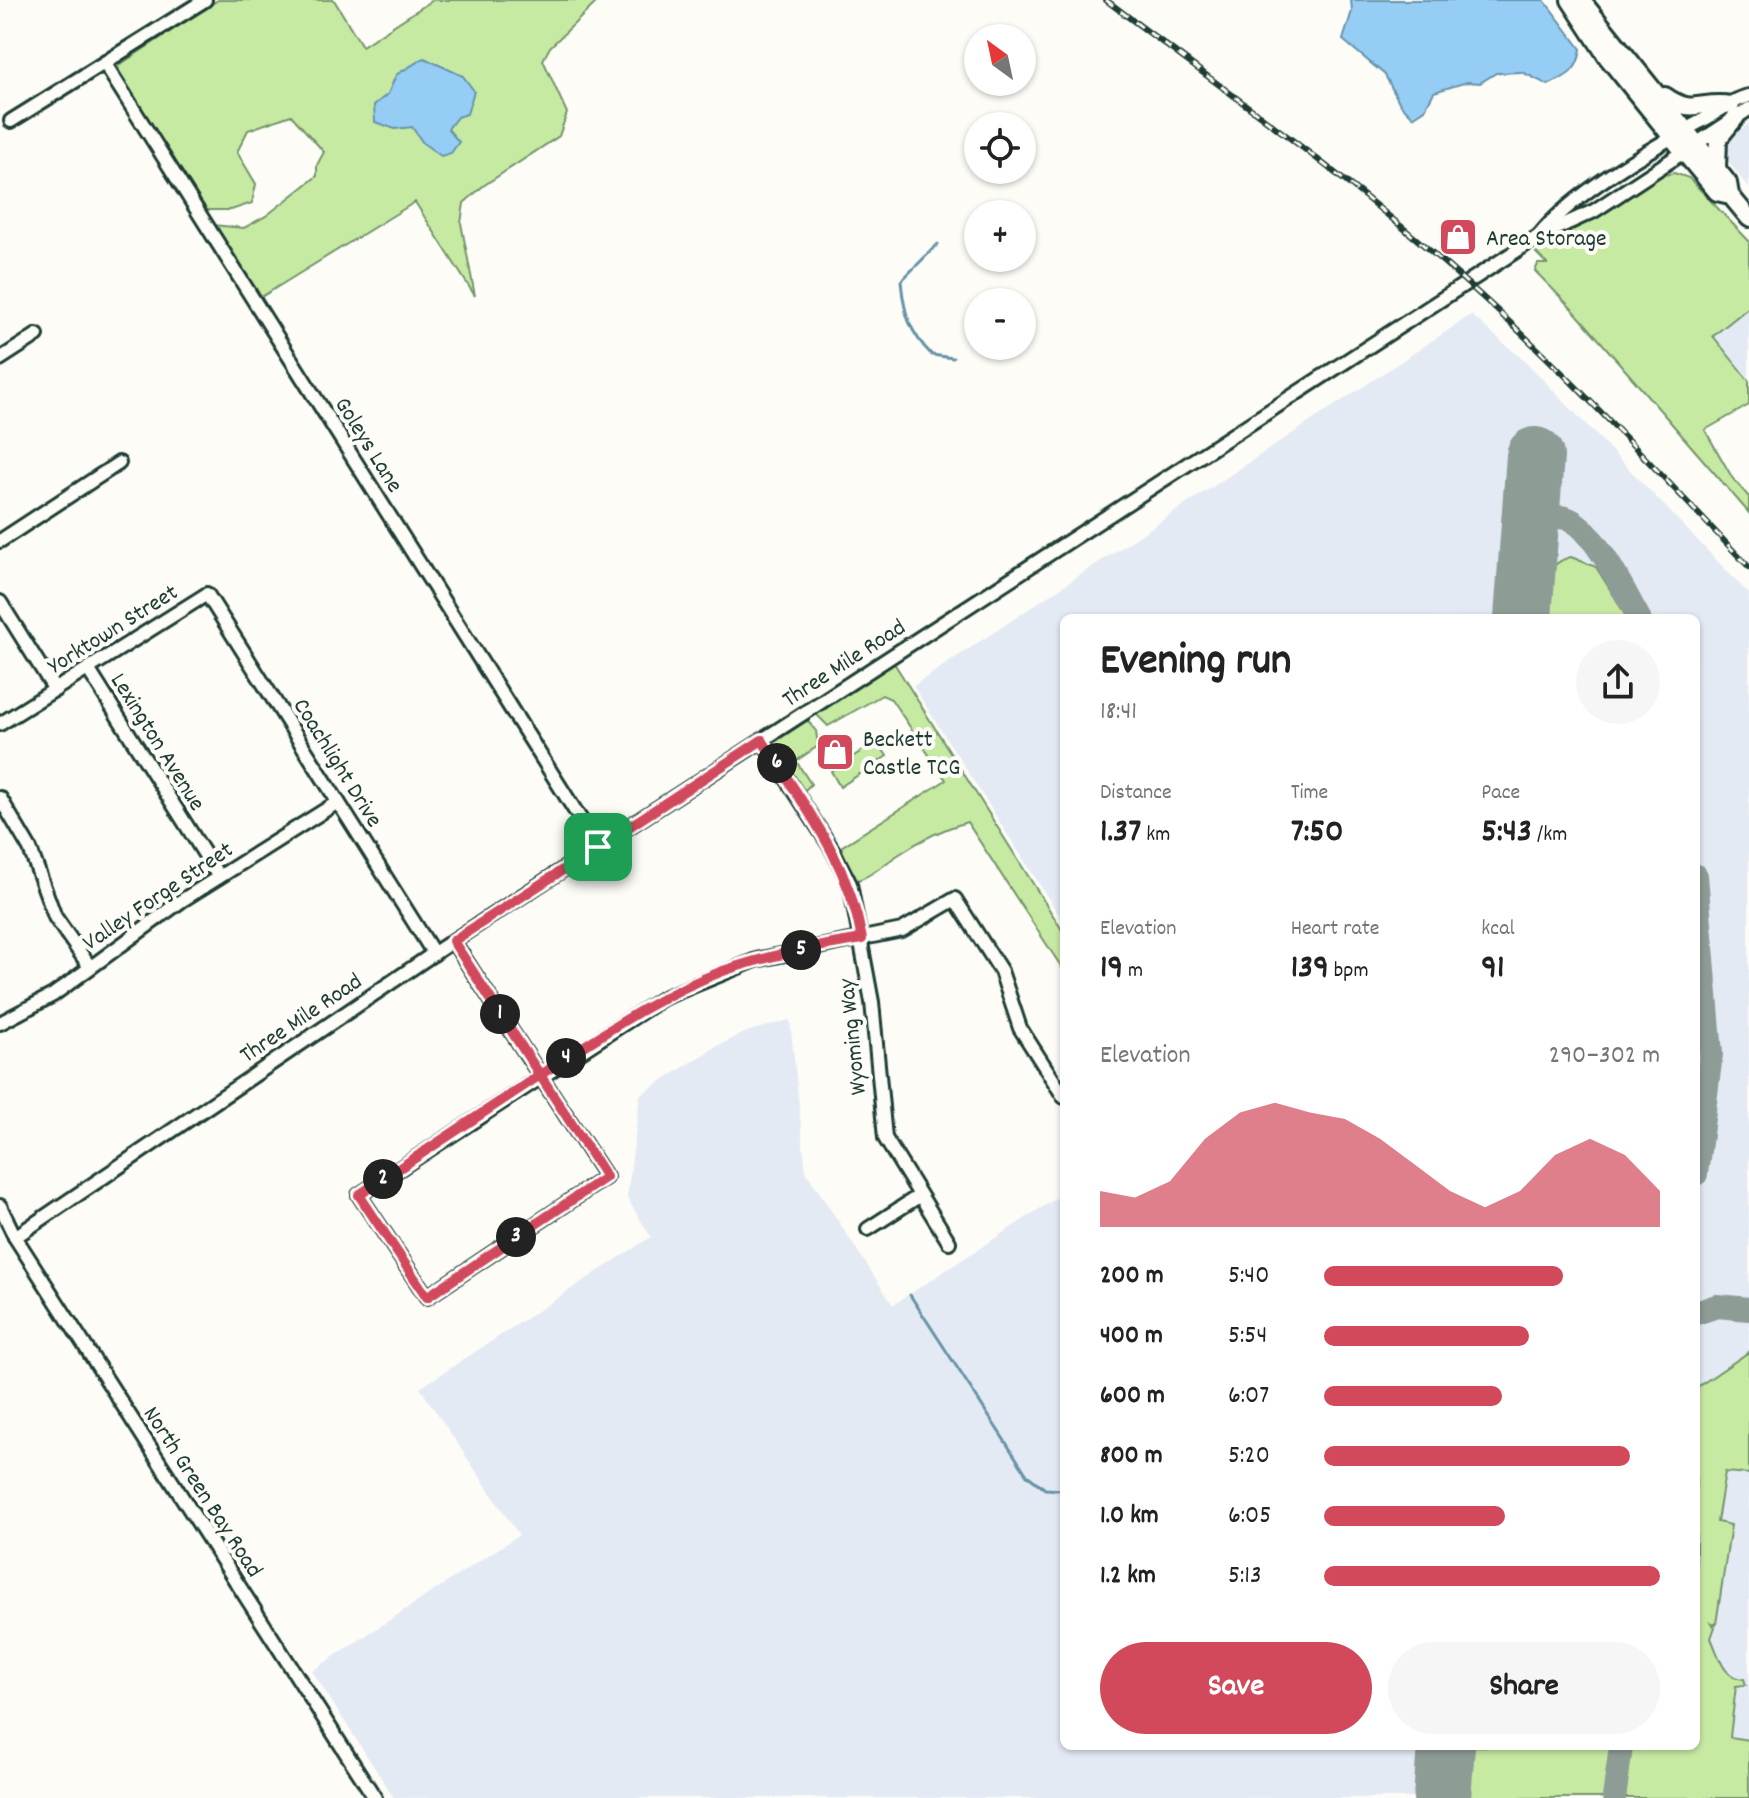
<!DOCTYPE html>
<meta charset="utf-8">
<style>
body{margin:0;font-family:Dekko,sans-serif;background:#f6f6f6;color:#222;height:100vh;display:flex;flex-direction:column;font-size:30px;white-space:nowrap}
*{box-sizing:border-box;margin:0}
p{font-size:26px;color:#767676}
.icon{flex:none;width:44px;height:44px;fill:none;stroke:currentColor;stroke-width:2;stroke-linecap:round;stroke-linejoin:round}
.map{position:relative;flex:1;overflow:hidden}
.sheet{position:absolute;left:1060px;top:614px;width:640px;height:1136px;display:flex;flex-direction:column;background:#fff;border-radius:12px;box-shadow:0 2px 6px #0004}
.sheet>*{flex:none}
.needle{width:52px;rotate:327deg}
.controls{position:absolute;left:964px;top:24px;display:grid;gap:16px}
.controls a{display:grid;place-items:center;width:72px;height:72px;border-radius:50%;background:#fff;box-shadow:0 2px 6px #0004;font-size:40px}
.pin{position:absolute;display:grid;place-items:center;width:68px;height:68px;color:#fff;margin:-34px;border-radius:16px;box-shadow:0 4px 12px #0006}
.km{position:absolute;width:40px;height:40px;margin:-20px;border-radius:50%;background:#222;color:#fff;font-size:22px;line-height:40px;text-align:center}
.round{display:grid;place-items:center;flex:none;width:84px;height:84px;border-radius:42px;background:#f6f6f6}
.overview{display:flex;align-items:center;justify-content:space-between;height:136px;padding:0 40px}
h1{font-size:44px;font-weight:800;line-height:60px}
.figures{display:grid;grid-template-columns:repeat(3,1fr);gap:12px;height:136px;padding:8px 40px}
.figures div{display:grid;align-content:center}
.figures b{font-size:34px;font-weight:800}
.figures small{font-size:22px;font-weight:400}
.figures p{font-size:22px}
.chart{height:224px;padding:16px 40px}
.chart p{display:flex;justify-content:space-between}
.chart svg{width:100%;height:144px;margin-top:8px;fill:#d1495b;opacity:.7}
.action{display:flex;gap:16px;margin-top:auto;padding:16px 40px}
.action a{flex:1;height:92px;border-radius:48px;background:#d1495b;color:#fff;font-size:32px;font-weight:800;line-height:92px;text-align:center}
.action a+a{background:#f6f6f6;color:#222}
ul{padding:0 40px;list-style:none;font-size:26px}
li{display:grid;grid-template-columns:128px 96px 1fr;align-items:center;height:60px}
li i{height:20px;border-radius:10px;background:#d1495b}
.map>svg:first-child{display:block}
.built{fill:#e3eaf4}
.green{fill:#c7eaa3;stroke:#73946c;stroke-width:2}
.water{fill:#96cdf5;stroke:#6693a8;stroke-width:2}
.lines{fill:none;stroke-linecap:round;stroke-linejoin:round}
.stream{stroke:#6693a8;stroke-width:3}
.taxiway{stroke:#8e9c96;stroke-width:24}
.runway{stroke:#8e9c96;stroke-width:58}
.minor-casing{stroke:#1f3d34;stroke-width:18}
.major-casing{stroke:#1f3d34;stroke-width:22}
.minor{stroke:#fdfcf7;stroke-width:12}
.major{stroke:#fdfcf7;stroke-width:16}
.rail-casing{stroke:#1f3d34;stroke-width:6}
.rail{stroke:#fdfcf7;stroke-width:3;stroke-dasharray:9;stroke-linecap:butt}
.route-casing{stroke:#fff;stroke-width:16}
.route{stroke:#d1495b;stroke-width:10}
.labels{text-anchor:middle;stroke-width:8;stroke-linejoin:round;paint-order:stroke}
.poi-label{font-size:24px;fill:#1f3d34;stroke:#fdfcf7;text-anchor:start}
.street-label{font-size:24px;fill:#1f3d34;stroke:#fdfcf7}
</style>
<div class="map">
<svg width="1749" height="1798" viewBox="0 0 1749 1798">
<rect width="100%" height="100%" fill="#fdfcf7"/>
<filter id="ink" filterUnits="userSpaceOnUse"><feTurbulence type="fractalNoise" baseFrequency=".0125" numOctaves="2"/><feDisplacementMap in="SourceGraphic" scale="16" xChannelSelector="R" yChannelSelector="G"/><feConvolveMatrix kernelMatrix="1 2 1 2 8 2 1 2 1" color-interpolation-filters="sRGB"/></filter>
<g filter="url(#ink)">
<g class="built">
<polygon points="1749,123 1749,189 1725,157 1724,144"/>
<polygon points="1749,307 1749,381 1713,336"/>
<polygon points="1471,315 1527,363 1749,594 1749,1798 394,1798 312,1671 519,1535 420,1388 651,1237 627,1198 640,1095 715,1047 749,1031 790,1020 806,1172 893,1305 1064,1193 1064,1746 1696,1746 1696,618 1064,618 1064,923 913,686"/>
</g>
<g class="green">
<polygon points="218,0 334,0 362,46 433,0 599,0 550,47 543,60 567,113 559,136 483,186 464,203 461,223 475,296 415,202 258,299 212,225 244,228 266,216 317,176 317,165 324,152 291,115 248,130 237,152 256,184 252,203 231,210 207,210 121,79 118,66"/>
<polygon points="1674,173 1689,178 1749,241 1749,307 1713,336 1749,381 1749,405 1705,430 1733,479 1749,497 1749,513 1576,313 1535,271 1538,264 1547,264 1536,253 1660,176"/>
<path d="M1571 557 1596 567 1628 618H1542C1544 593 1541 564 1571 557Z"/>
<path d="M894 663 1064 933V971L967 822C942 829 920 840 898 855 883 865 873 875 855 881L841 847 946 780 891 699 882 695 828 726 816 714Z"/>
<polygon points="807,720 816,731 818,746 796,761 811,784 805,790 798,787 773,748 776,741"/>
<polygon points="877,741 887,756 840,787 831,771"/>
<path d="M1749 1352V1474L1725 1472 1717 1522 1731 1525 1716 1624 1711 1623 1715 1627 1711 1638C1719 1656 1723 1679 1744 1679L1746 1685 1736 1686 1730 1737 1749 1740V1798H1625L1632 1746H1696V1388Z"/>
<polygon points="1465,1746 1611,1746 1604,1798 1461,1798"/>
</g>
<g class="water">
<path d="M1351 0H1544L1581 49C1578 71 1568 76 1548 85L1522 72 1496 73 1480 83 1467 82 1434 92 1425 109 1413 117 1400 104 1385 75 1343 40 1352 11Z"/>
<polygon points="424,58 463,76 474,91 467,114 457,117 448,129 459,142 451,153 441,156 423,143 412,127 395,129 375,122 374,105 388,94 396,75"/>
</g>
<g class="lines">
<g class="stream">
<path d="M938 244 901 281C904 313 909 332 932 355L953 358"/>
<polyline points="910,1295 1027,1475 1045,1489 1064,1490"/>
</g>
<g class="taxiway">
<path d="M1530 527C1540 522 1553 515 1566 518 1593 525 1625 594 1639 618"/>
<polyline points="1696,876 1711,1054 1696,1174"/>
<polyline points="1696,1313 1717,1306 1749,1309"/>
<polyline points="1614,1798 1621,1746"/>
</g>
<g class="runway">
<polyline points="1523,618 1535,456"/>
<polyline points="1442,1798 1446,1746"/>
</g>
<g class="minor-casing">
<g id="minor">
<polyline points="105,64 598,847"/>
<polyline points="11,121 205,0"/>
<path d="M1539 236C1572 193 1657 145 1705 119 1719 111 1734 99 1749 96"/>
<polyline points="0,359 37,335"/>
<polyline points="0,541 119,463"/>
<polyline points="0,602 55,690"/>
<polyline points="88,669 219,877"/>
<polyline points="0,724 207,594 434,954"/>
<polyline points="762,740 832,849 850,884 872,1002 885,1138 949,1242"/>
<polyline points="0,798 30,849 55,917 90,967"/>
<polyline points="453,941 606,1177 427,1297 359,1195 663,998 756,960 902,930 955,899 1001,971 1020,1028 1064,1097"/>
<polyline points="0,1023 53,995 181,901 338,802"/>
<polyline points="0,1206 15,1237 375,1798"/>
<polyline points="868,1229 919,1196"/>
<polyline points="15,1237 442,948 1539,236 1594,211 1749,109"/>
</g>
</g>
<g class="major-casing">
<g id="major">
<polyline points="1570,0 1608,58 1683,151 1717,192 1730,195 1749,218"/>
<polyline points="1581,0 1728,183 1730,195"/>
<path d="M1665 96C1694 117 1702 99 1731 105"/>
<polyline points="1717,168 1718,139 1736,117"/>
</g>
</g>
<use href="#minor" class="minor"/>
<use href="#major" class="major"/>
<g class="rail-casing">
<path id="rail" d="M1106 0C1228 93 1354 181 1468 284 1567 372 1657 471 1749 567"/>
</g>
<use href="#rail" class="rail"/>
</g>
</g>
<g class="lines" filter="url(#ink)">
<g class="route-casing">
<path id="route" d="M598 847 453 941 540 1075 359 1195 427 1297 606 1177 540 1075C599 1037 656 996 723 971 768 955 815 947 862 939 847 857 806 809 762 740L598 847"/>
</g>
<use href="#route" class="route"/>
</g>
<defs>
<g id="shop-square" transform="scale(2)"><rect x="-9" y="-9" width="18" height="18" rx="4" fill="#d1495b" stroke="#fdfcf7"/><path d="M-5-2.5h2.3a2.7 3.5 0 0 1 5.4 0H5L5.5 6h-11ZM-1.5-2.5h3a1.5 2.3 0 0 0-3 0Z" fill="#fff"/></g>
</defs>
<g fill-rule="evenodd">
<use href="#shop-square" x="1458" y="237"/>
<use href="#shop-square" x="835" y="752"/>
</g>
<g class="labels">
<g class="poi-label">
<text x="1486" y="245">Area Storage</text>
<text x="863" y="746">Beckett<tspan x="863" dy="28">Castle TCG</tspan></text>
</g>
<g class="street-label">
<text transform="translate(370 444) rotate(58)" y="8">Goleys Lane</text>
<text transform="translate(112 628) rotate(-32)" y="8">Yorktown Street</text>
<text transform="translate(843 662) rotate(-33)" y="8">Three Mile Road</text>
<text transform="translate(159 741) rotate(58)" y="8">Lexington Avenue</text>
<text transform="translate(339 762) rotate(58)" y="8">Coachlight Drive</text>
<text transform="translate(157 895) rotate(-34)" y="8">Valley Forge Street</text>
<text transform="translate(300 1017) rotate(-34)" y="8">Three Mile Road</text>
<text transform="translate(851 1037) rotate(-96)" y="8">Wyoming Way</text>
<text transform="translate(204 1491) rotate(57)" y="8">North Green Bay Road</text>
</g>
</g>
</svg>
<div class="controls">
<a><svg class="needle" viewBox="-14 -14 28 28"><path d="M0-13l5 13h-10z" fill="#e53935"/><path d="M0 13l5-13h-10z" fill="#767676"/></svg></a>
<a><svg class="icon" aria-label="locate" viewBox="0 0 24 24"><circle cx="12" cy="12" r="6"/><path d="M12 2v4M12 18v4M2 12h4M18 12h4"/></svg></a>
<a>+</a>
<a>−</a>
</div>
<div class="pin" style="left:598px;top:847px;background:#1e9e55"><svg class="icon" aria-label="arrive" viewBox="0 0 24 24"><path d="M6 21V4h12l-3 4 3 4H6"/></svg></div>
<b class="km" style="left:500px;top:1014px">1</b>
<b class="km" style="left:383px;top:1179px">2</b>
<b class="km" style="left:516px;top:1237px">3</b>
<b class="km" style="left:566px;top:1058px">4</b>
<b class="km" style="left:801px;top:950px">5</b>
<b class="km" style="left:777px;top:763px">6</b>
<section class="sheet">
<div class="overview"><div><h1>Evening run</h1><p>18:41</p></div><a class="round"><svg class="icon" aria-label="share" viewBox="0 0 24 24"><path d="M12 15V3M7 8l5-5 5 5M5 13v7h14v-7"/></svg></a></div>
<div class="figures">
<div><p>Distance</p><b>1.37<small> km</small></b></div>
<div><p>Time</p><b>7:50</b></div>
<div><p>Pace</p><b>5:43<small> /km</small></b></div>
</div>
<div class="figures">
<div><p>Elevation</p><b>19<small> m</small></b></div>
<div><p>Heart rate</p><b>139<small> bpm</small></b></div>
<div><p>kcal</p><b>91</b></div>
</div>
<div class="chart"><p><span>Elevation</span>290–302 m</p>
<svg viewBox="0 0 160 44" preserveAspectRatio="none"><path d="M0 44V33L10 35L20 30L30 17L40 9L50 6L60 9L70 11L80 17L90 25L100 33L110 38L120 33L130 22L140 17L150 22L160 33V44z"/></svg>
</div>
<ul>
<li><b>200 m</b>5:40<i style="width:71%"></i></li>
<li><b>400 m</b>5:54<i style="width:61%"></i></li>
<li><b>600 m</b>6:07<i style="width:53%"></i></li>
<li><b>800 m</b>5:20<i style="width:91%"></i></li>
<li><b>1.0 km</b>6:05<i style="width:54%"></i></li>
<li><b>1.2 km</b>5:13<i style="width:100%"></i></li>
</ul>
<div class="action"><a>Save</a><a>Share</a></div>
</section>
</div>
